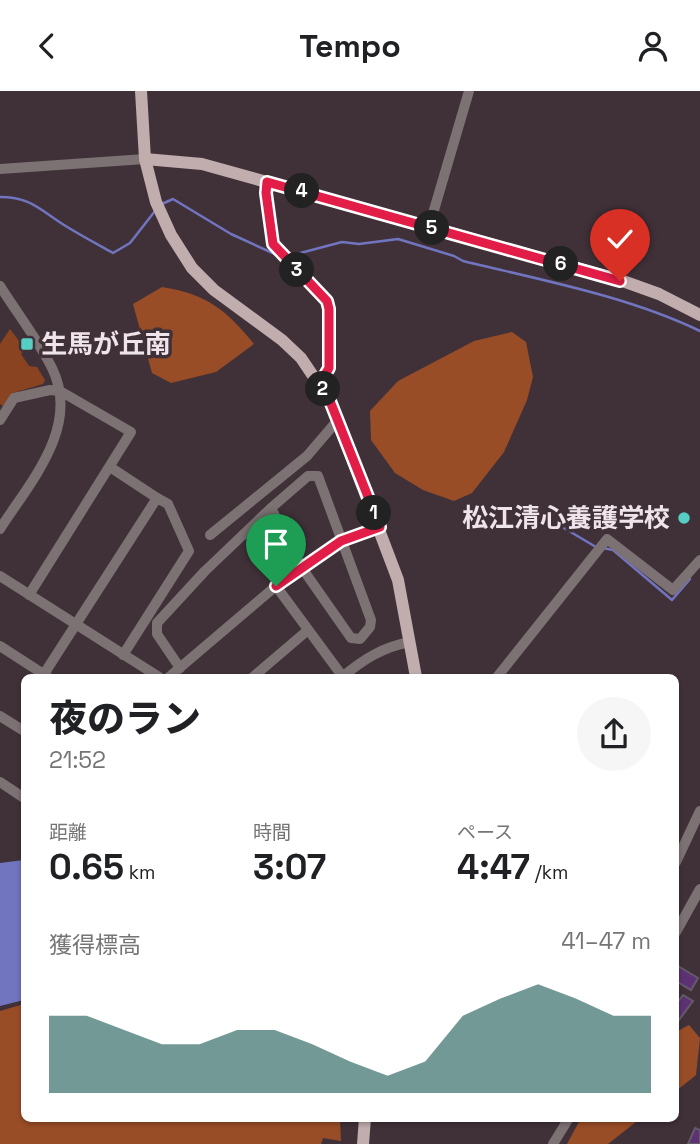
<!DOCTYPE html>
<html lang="ja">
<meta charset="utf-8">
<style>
body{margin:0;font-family:"Space Grotesk","Noto Sans JP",sans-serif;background:#f6f6f6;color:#202124;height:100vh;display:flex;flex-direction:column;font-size:26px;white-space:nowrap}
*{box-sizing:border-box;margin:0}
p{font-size:23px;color:#757577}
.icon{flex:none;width:38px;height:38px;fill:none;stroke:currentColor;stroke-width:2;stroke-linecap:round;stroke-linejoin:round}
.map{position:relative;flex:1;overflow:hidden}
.side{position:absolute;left:21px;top:583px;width:658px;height:448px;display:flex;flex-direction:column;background:#fff;border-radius:10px;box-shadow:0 2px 5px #0004}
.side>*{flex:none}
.pin{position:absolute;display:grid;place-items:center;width:60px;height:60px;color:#fff;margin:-72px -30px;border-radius:50% 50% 50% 0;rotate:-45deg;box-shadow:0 0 7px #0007}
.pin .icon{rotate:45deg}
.km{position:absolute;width:35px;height:35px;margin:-18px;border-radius:50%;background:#222;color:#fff;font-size:19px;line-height:35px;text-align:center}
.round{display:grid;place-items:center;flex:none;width:74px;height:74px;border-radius:37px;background:#f6f6f6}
.headline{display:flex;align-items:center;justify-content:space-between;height:119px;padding:0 28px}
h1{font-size:38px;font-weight:800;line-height:52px}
.stats{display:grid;grid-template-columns:repeat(3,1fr);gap:10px;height:119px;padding:7px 28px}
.stats div{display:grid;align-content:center}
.stats b{font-size:35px;font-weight:800}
.stats small{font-size:19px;font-weight:400}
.stats p{font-size:19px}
.chart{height:196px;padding:14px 28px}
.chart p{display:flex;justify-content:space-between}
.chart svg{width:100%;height:126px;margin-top:7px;fill:#386f6c;opacity:.7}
header{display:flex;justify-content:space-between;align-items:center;height:91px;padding:0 28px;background:#fff;font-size:32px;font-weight:800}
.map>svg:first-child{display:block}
.green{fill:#894320}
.forest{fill:#994d27}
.water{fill:#7174bf}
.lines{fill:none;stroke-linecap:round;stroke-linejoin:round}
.stream{stroke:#7174bf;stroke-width:2.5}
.building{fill:#5c3274;stroke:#645b6a;stroke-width:2}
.minor{stroke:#7c7273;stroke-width:10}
.major{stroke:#c1adae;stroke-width:12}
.route-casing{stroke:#fff;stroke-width:14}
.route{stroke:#e11d48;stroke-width:9}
.poi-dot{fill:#56cec3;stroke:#403139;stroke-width:2.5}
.labels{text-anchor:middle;stroke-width:7;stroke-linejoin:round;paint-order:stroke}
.poi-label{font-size:26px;font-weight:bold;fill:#eee4e9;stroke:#403139;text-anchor:start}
</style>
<header><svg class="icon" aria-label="back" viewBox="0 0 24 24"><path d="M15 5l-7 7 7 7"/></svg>Tempo<svg class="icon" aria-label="person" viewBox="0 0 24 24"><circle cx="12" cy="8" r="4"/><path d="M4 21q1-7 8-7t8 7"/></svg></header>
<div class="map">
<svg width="700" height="1053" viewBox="0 0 700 1053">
<rect width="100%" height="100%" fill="#403139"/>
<polygon class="green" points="10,238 25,258 21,263 29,275 37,276 45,289 43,293 13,302 4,316 0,313 0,253"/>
<g class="forest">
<path d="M162 196C207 203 226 219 254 253L216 281 171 292 152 282 133 213Z"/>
<polygon points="512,241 526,251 533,286 527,309 504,361 472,402 454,410 423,399 395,382 371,349 370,320 398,290 474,250"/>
<polygon points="24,913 24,1027 340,1027 341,1050 323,1047 321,1053 0,1053 0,920"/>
<polygon points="689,934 700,947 696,984 676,1000 676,941"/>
<polygon points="581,1027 641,1027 608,1053 567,1053"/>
</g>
<polygon class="water" points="24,769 24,909 0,915 0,772"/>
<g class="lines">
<g class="stream">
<path d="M0 106C31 106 40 119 64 134 80 144 97 153 113 162L130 152 155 120"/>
<polyline points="162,113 173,108 231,143 279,165"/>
<path d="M289 165 342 151 359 153 398 148 454 165 463 170C541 189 627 205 700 240"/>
<polyline points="530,417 596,456"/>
<polyline points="603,457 613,459 672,509 690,488"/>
</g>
</g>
<g class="building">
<polygon points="678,875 698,887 691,899 676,890"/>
<polygon points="683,904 693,910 676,933 676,910 677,912"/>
<polygon points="695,1037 700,1039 700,1053 688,1053"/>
</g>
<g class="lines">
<g class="minor">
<polyline points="0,78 145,68"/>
<polyline points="267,91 266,102 273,153 322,203 329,218 329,277 320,292"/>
<polyline points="429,136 469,0"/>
<path d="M0 195C17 222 38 249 52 277 81 336 30 391 0 438"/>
<polyline points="0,329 14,307 50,299 60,300 131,341 29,504"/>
<polyline points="210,444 307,365 337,330"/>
<polyline points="0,485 159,586"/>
<polyline points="276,495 343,586"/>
<polyline points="0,555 48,586"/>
<polyline points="123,564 189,460 168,413 157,407"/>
<polyline points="180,577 157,543 157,532 205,480 271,417 308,385 318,385 371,529 370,536 360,548 351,547 302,477 271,417"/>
<polyline points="44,583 157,407 110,376"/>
<polyline points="169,586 276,495 341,450 380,436"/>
<polyline points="253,586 308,539"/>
<path d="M342 586C364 568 383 556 410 551"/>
<polyline points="497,586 607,448 673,499 700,469"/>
<polyline points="0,625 24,640"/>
<polyline points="0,691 24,707"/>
<polyline points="676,771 700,720"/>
<polyline points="676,841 700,798"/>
<polyline points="553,1053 569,1027"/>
</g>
<g class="major">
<polyline points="141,0 145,68 156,111 171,144 192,177 214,199 282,249 301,267 330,310 398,489 416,586"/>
<polyline points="145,68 202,73 620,189 659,203 700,224"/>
<polyline points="363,1053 365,1027"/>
</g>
</g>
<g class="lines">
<g class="route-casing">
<polyline id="route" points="276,495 341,450 380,436 330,310 320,292 329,277 329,218 327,210 273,153 266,102 267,91 620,190"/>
</g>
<use href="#route" class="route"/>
</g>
<g class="poi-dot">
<rect x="20" y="246" width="14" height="14" rx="3.5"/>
<circle cx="684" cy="427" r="7"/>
</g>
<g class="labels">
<g class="poi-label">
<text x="41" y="262">生馬が丘南</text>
<text x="670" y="436" text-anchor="end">松江清心養護学校</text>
</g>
</g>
</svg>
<div class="pin" style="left:276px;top:495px;background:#1e9e55"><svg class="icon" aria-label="arrive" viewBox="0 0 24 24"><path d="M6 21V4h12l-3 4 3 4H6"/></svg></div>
<div class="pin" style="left:620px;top:190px;background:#d93025"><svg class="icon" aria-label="check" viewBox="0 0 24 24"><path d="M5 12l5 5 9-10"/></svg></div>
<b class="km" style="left:374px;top:422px">1</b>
<b class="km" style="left:323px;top:298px">2</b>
<b class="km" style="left:297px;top:179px">3</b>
<b class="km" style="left:302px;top:100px">4</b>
<b class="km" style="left:432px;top:137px">5</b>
<b class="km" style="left:561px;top:173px">6</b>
<section class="side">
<div class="headline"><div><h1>夜のラン</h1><p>21:52</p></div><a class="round"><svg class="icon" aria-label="share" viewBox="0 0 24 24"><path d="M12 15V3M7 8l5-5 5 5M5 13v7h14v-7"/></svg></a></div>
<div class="stats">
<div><p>距離</p><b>0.65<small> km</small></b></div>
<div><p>時間</p><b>3:07</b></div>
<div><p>ペース</p><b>4:47<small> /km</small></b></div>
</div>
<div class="chart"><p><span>獲得標高</span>41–47 m</p>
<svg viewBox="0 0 160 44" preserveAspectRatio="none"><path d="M0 44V17L10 17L20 22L30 27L40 27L50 22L60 22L70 27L80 33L90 38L100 33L110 17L120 11L130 6L140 11L150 17L160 17V44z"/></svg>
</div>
</section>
</div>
